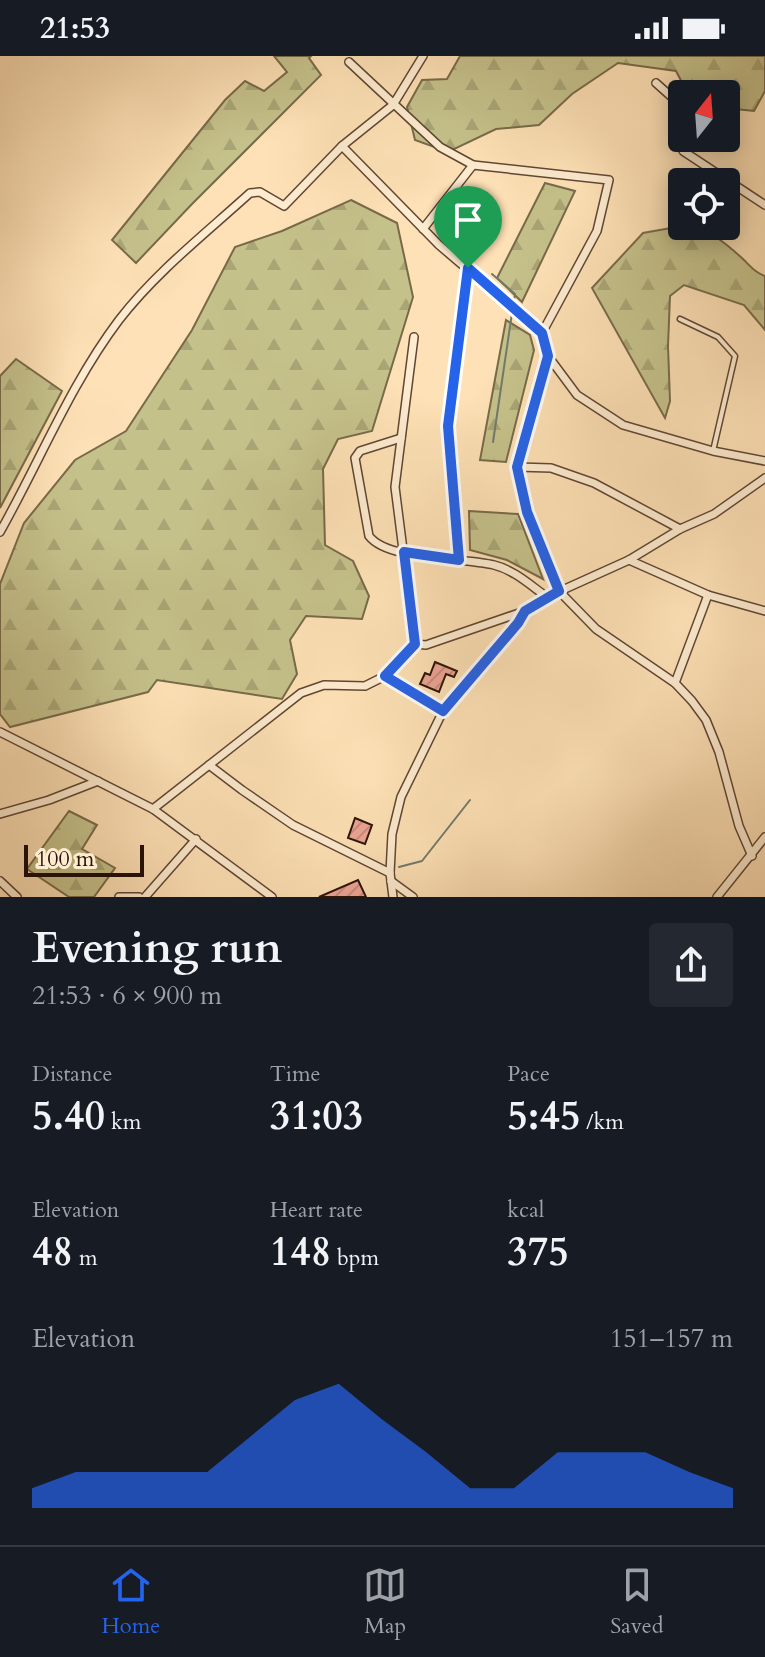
<!DOCTYPE html>
<meta charset="utf-8">
<style>
body{margin:0;font-family:Cardo,serif;background:#242831;color:#f1f3f6;height:100vh;display:flex;flex-direction:column;font-size:30px;white-space:nowrap}
*{box-sizing:border-box;margin:0}
p{font-size:26px;color:#9ea1a6}
.icon{flex:none;width:44px;height:44px;fill:none;stroke:currentColor;stroke-width:2;stroke-linecap:round;stroke-linejoin:round}
.map{position:relative;height:841px;overflow:hidden}
.panel{display:flex;flex-direction:column;background:#171b24;flex:1}
.panel>*{flex:none}
.needle{width:52px;rotate:17deg}
.buttons{position:absolute;left:668px;top:24px;display:grid;gap:16px}
.buttons a{display:grid;place-items:center;width:72px;height:72px;border-radius:8px;background:#171b24;box-shadow:0 4px 20px #0003;font-size:40px}
.scale{position:absolute;left:24px;bottom:20px;width:120px;box-sizing:border-box;padding-left:8px;border:4px solid #2b1307;border-top:0;font-size:22px;line-height:28px;white-space:nowrap;color:#2b1307;-webkit-text-stroke:6px #feecd0;paint-order:stroke}
.pin{position:absolute;display:grid;place-items:center;width:68px;height:68px;color:#fff;margin:-82px -34px;border-radius:50% 50% 50% 0;rotate:-45deg;box-shadow:0 0 8px #0007}
.pin .icon{rotate:45deg}
.round{display:grid;place-items:center;flex:none;width:84px;height:84px;border-radius:8px;background:#242831}
.head{display:flex;align-items:center;justify-content:space-between;height:136px;padding:0 32px}
h1{font-size:44px;font-weight:700;line-height:60px}
.metrics{display:grid;grid-template-columns:repeat(3,1fr);gap:12px;height:136px;padding:8px 32px}
.metrics div{display:grid;align-content:center}
.metrics b{font-size:40px;font-weight:700}
.metrics small{font-size:22px;font-weight:400}
.metrics p{font-size:22px}
.chart{height:224px;padding:16px 32px}
.chart p{display:flex;justify-content:space-between}
.chart svg{width:100%;height:144px;margin-top:8px;fill:#2563eb;opacity:.7}
.status{display:flex;justify-content:space-between;align-items:center;height:56px;padding:0 40px;background:#171b24;direction:ltr}
.status svg{height:22px;fill:currentColor}
.menu{display:flex;justify-content:space-around;align-items:center;height:112px;border-top:2px solid #363941;background:#171b24;font-size:22px;color:#9ea1a6}
.menu a{display:grid;justify-items:center;gap:4px}
.menu .selected{color:#2563eb}
.map>svg:first-child{display:block}
.forest{fill:url(#forest-firs);stroke:#786a49;stroke-width:2}
.lines{fill:none;stroke-linecap:round;stroke-linejoin:round}
.stream{stroke:#717a6a;stroke-width:2}
.building{fill:url(#building-hatch);stroke:#2b1307;stroke-width:2}
.lane-casing{stroke:#604633;stroke-width:7}
.street-casing{stroke:#604633;stroke-width:10}
.lane{stroke:#feecd0;stroke-width:4}
.street{stroke:#feecd0;stroke-width:7}
.route-casing{stroke:#fff;stroke-width:16}
.route{stroke:#2563eb;stroke-width:10}
</style>
<div class="status"><b>21:53</b><svg viewBox="0 0 49 12"><path d="M0 12V9h3v3zM5 12V6h3v6zM10 12V3h3v9zM15 12V0h3v12zM26 1h20v11H26zM47 4h2v5h-2z"/></svg></div>
<div class="map">
<svg width="765" height="841" viewBox="0 0 765 841">
<defs>
<pattern id="forest-firs" width="22" height="20" patternUnits="userSpaceOnUse" patternTransform="scale(2)"><rect width="22" height="20" fill="#c5c18b"/><path d="M5 1l3.5 6h-7zM16 11l3.5 6h-7z" fill="#a9a576"/></pattern>
<pattern id="building-hatch" width="6" height="6" patternUnits="userSpaceOnUse" patternTransform="scale(2)"><rect width="6" height="6" fill="#eea595"/><path d="M-1 1l2-2M0 6l6-6M5 7l2-2" fill="none" stroke="#cc8d7f"/></pattern>
</defs>
<rect width="100%" height="100%" fill="#fee1b6"/>
<filter id="stains"><feTurbulence type="fractalNoise" baseFrequency=".0025" numOctaves="4"/><feColorMatrix values="0 0 0 0 .2 0 0 0 0 .09 0 0 0 0 .02 0 0 0 .5 -.17"/></filter>
<radialGradient id="worn" r=".72"><stop offset=".6" stop-color="#630" stop-opacity="0"/><stop offset="1" stop-color="#630" stop-opacity=".3"/></radialGradient>
<g class="forest">
<polygon points="274,0 311,0 309,2 321,19 192,148 136,207 112,184 225,44 245,25 264,35 287,16"/>
<polygon points="460,0 765,0 765,35 754,55 726,52 726,38 688,38 676,15 618,7 572,38 539,69 496,73 448,96 415,84 407,51 422,24 447,23"/>
<polygon points="545,127 575,135 522,246 497,222"/>
<polygon points="351,144 397,167 413,241 372,375 338,383 323,413 325,489 353,505 369,540 362,563 306,560 290,584 297,618 282,643 157,624 148,636 10,671 0,658 0,528 24,467 75,404 126,375 192,274 235,191 282,175"/>
<path d="M682 170C706 170 727 188 744 204 751 211 756 217 765 220V274L744 249 684 229 670 240 668 290 670 345 665 362 592 232 643 177Z"/>
<polygon points="506,264 530,279 534,294 506,406 480,404"/>
<polygon points="16,303 62,335 0,452 0,320"/>
<polygon points="469,455 518,458 543,523 507,504 470,494"/>
<polygon points="69,755 97,769 82,793 115,812 94,841 69,841 27,813"/>
</g>
<g class="lines">
<g class="stream">
<polyline points="492,218 515,238 513,251"/>
<polyline points="493,386 512,257"/>
<polyline points="399,811 422,805 470,744"/>
</g>
</g>
<g class="building">
<polygon points="435,606 457,615 454,621 446,618 439,636 420,628 425,617 430,619"/>
<polygon points="355,762 372,769 365,788 348,782"/>
<polygon points="358,824 366,841 319,841"/>
</g>
<g class="lines">
<g class="lane-casing">
<polyline id="lane" points="680,263 718,281 735,300 713,395"/>
</g>
<g class="street-casing">
<g id="street">
<polyline points="349,6 440,91 473,109"/>
<polyline points="656,27 675,44 674,63 682,73"/>
<polyline points="683,82 683,95 765,149"/>
<polyline points="342,90 439,189 542,277 548,300 577,339 623,369 713,395 765,405"/>
<polyline points="423,173 473,109 609,124 597,175 542,277"/>
<polyline points="548,300 517,411 527,456 559,535 596,573 675,627 692,645 706,664 719,696 739,770 752,800"/>
<path d="M401 382 360 395 355 402 369 480C388 505 463 501 494 509 514 514 530 529 547 541"/>
<polyline points="517,411 551,412 594,427 680,473"/>
<path d="M0 476C40 405 70 329 119 264 156 216 206 177 250 137L260 136 284 150 342 90 393 49 423 0"/>
<polyline points="459,504 448,370 468,212"/>
<polyline points="629,504 708,539 765,555"/>
<polyline points="415,588 426,589 525,555"/>
<polyline points="385,620 443,655"/>
<polyline points="675,627 708,539"/>
<polyline points="0,676 153,753 272,841"/>
<polyline points="209,709 242,734 293,769 390,817"/>
<polyline points="153,753 301,637 324,629 365,630 385,620 415,588 395,431 414,281"/>
<polyline points="0,758 49,744 98,725"/>
<polyline points="0,825 17,841"/>
<polyline points="391,825 413,841"/>
<polyline points="119,841 139,841"/>
<polyline points="145,841 196,783"/>
<polyline points="393,841 390,817 392,778 401,741 443,655 518,567 525,555 547,541 629,504 680,473 714,458 765,422"/>
<polyline points="717,841 765,781"/>
</g>
</g>
<use href="#lane" class="lane"/>
<use href="#street" class="street"/>
</g>
<g class="lines">
<g class="route-casing">
<polygon id="route" points="468,212 542,277 548,300 517,411 527,456 559,535 525,555 518,567 443,655 385,620 415,588 404,496 459,504 448,370"/>
</g>
<use href="#route" class="route"/>
</g>
<rect width="100%" height="100%" filter="url(#stains)"/>
<rect width="100%" height="100%" fill="url(#worn)"/>
</svg>
<div class="buttons">
<a><svg class="needle" viewBox="-14 -14 28 28"><path d="M0-13l5 13h-10z" fill="#e53935"/><path d="M0 13l5-13h-10z" fill="#9ea1a6"/></svg></a>
<a><svg class="icon" aria-label="locate" viewBox="0 0 24 24"><circle cx="12" cy="12" r="6"/><path d="M12 2v4M12 18v4M2 12h4M18 12h4"/></svg></a>
</div>
<div class="scale">100 m</div>
<div class="pin" style="left:468px;top:212px;background:#1e9e55"><svg class="icon" aria-label="arrive" viewBox="0 0 24 24"><path d="M6 21V4h12l-3 4 3 4H6"/></svg></div>
</div>
<section class="panel">
<div class="head"><div><h1>Evening run</h1><p>21:53 · 6 × 900 m</p></div><a class="round"><svg class="icon" aria-label="share" viewBox="0 0 24 24"><path d="M12 15V3M7 8l5-5 5 5M5 13v7h14v-7"/></svg></a></div>
<div class="metrics">
<div><p>Distance</p><b>5.40<small> km</small></b></div>
<div><p>Time</p><b>31:03</b></div>
<div><p>Pace</p><b>5:45<small> /km</small></b></div>
</div>
<div class="metrics">
<div><p>Elevation</p><b>48<small> m</small></b></div>
<div><p>Heart rate</p><b>148<small> bpm</small></b></div>
<div><p>kcal</p><b>375</b></div>
</div>
<div class="chart"><p><span>Elevation</span>151–157 m</p>
<svg viewBox="0 0 160 44" preserveAspectRatio="none"><path d="M0 44V38L10 33L20 33L30 33L40 33L50 22L60 11L70 6L80 17L90 27L100 38L110 38L120 27L130 27L140 27L150 33L160 38V44z"/></svg>
</div>
</section>
<nav class="menu">
<a class="selected"><svg class="icon" aria-label="home" viewBox="0 0 24 24"><path d="M3 11l9-7 9 7M6 9v11h12V9"/></svg>Home</a>
<a><svg class="icon" aria-label="map" viewBox="0 0 24 24"><path d="M3 6l6-2 6 2 6-2v14l-6 2-6-2-6 2zM9 4v14M15 6v14"/></svg>Map</a>
<a><svg class="icon" aria-label="saved" viewBox="0 0 24 24"><path d="M7 4h10v16l-5-4-5 4z"/></svg>Saved</a>
</nav>
